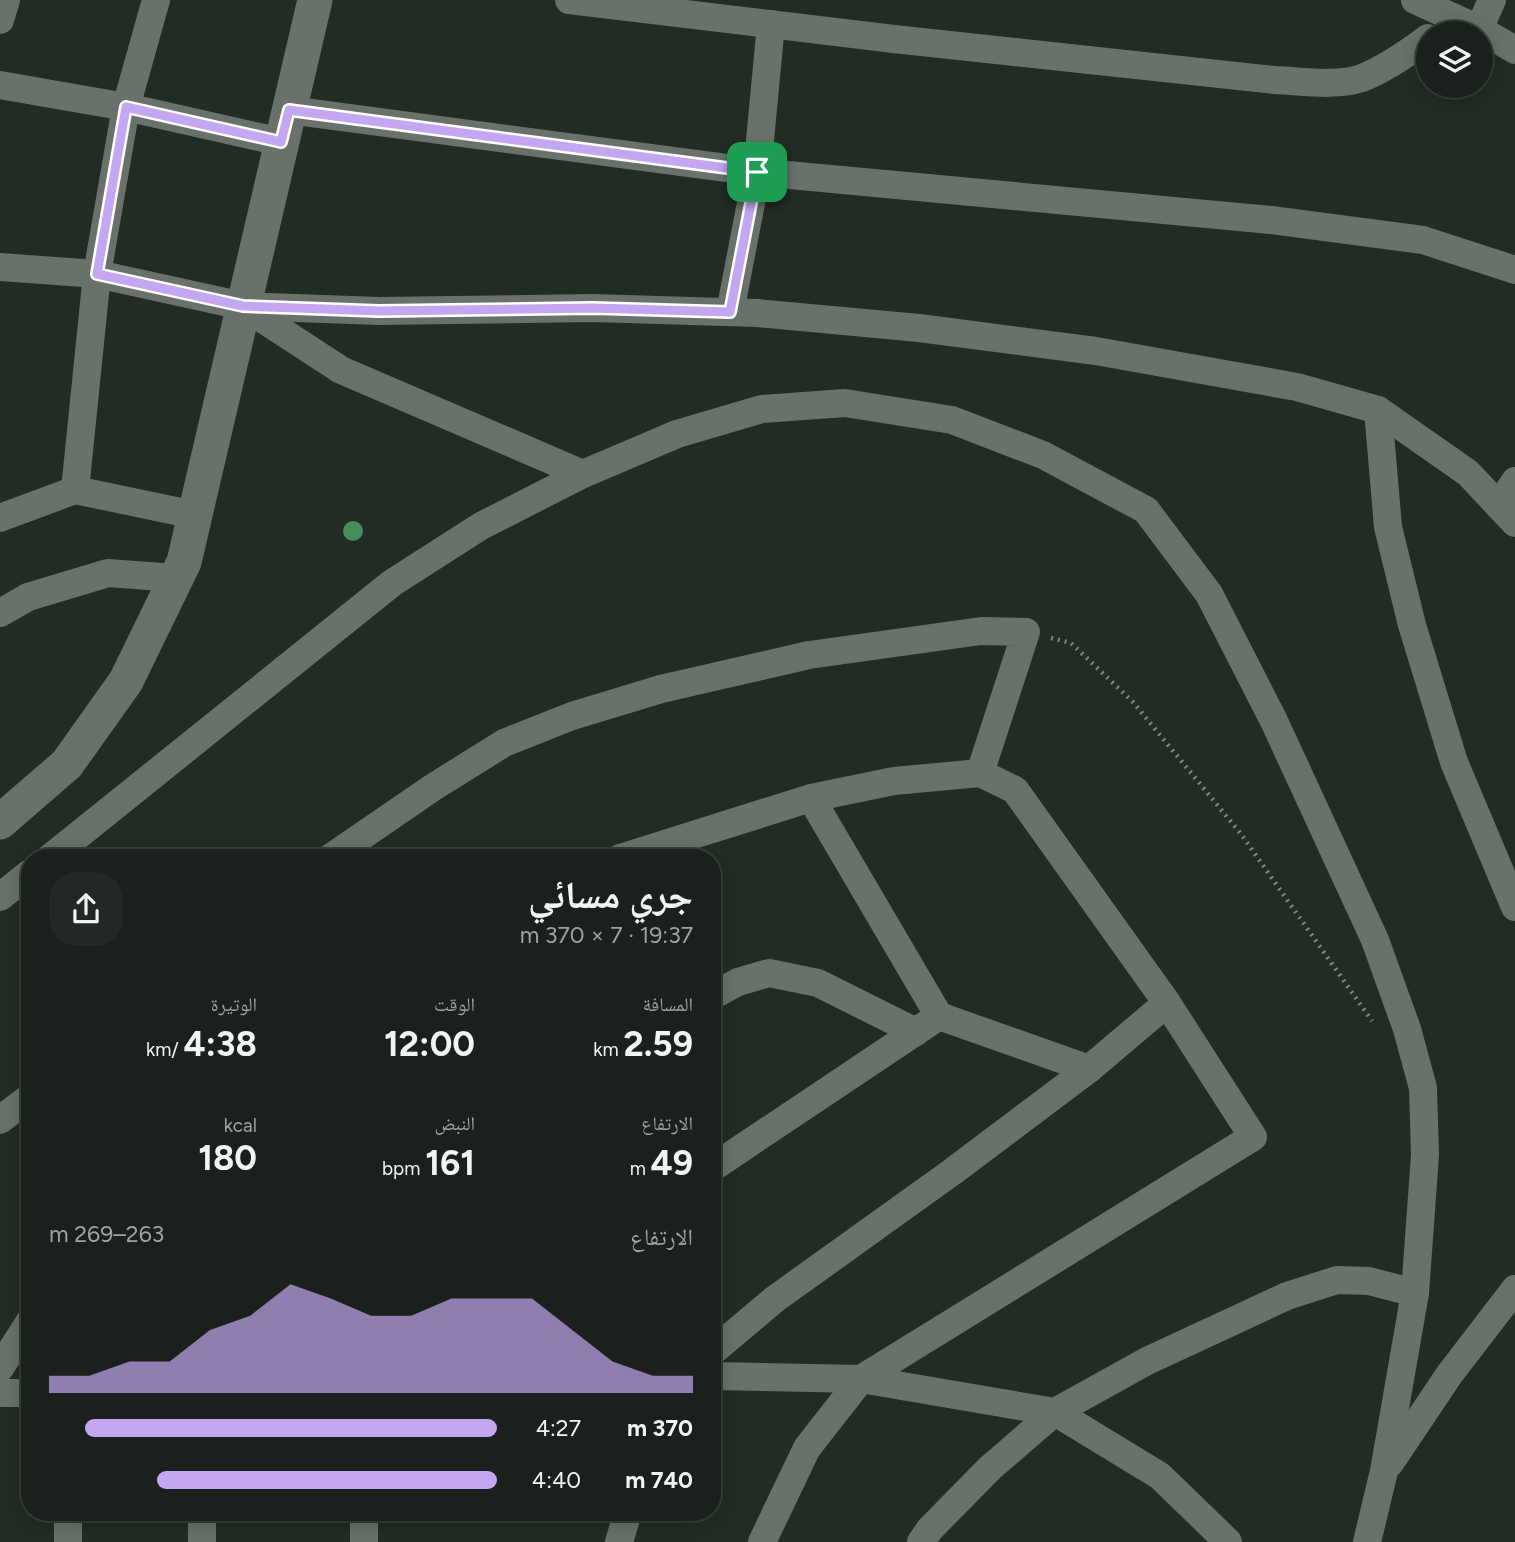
<!DOCTYPE html>
<html lang="ar">
<meta charset="utf-8">
<style>
body{margin:0;font-family:Figtree,"Noto Naskh Arabic",sans-serif;background:#232824;color:#f1f3f6;direction:rtl;height:100vh;display:flex;flex-direction:column;font-size:26px;white-space:nowrap}
*{box-sizing:border-box;margin:0}
p{font-size:23px;color:#9fa3a3}
.icon{flex:none;width:38px;height:38px;fill:none;stroke:currentColor;stroke-width:2;stroke-linecap:round;stroke-linejoin:round}
.map{position:relative;flex:1;overflow:hidden;direction:ltr}
.panel{position:absolute;left:21px;top:849px;width:700px;height:672px;display:flex;flex-direction:column;background:#1a201b;border-radius:28px;box-shadow:0 4px 18px #0003,0 0 0 2px #383e3a;direction:rtl}
.panel>*{flex:none}
.fabs{position:absolute;left:1416px;top:21px;display:grid;gap:14px}
.fabs a{display:grid;place-items:center;width:77px;height:77px;border-radius:50%;background:#1a201b;box-shadow:0 4px 18px #0003,0 0 0 2px #383e3a;font-size:35px}
.pin{position:absolute;display:grid;place-items:center;width:60px;height:60px;color:#fff;margin:-30px;border-radius:14px;box-shadow:0 4px 10px #0006}
.round{display:grid;place-items:center;flex:none;width:74px;height:74px;border-radius:28px;background:#232824}
.summary{display:flex;align-items:center;justify-content:space-between;height:119px;padding:0 28px}
h1{font-size:38px;font-weight:700;line-height:52px}
.figures{display:grid;grid-template-columns:repeat(3,1fr);gap:10px;height:119px;padding:7px 28px}
.figures div{display:grid;align-content:center}
.figures b{font-size:35px;font-weight:700}
.figures small{font-size:19px;font-weight:400}
.figures p{font-size:19px}
.chart{height:196px;padding:14px 28px}
.chart p{display:flex;justify-content:space-between}
.chart svg{width:100%;height:126px;margin-top:7px;fill:#c4a7f1;opacity:.7}
ul{padding:0 28px;list-style:none;font-size:23px}
li{display:grid;grid-template-columns:112px 84px 1fr;align-items:center;height:52px}
li i{height:18px;border-radius:9px;background:#c4a7f1}
.map>svg:first-child{display:block}
.lines{fill:none;stroke-linecap:round;stroke-linejoin:round}
.path{stroke:#7e8680;stroke-width:4.5;stroke-dasharray:2 5;stroke-linecap:butt}
.minor{stroke:#68726a;stroke-width:28}
.tertiary{stroke:#68726a;stroke-width:35}
.tree{fill:#468c5c}
.route-casing{stroke:#fff;stroke-width:14}
.route{stroke:#c4a7f1;stroke-width:9}
</style>
<div class="map">
<svg width="1515" height="1542" viewBox="0 0 1515 1542">
<rect width="100%" height="100%" fill="#222b24"/>
<g class="lines">
<polyline class="path" points="1051,638 1071,643 1133,702 1241,834 1372,1021"/>
<g class="minor">
<path d="M569 0 894 39 1274 80C1301 81 1335 87 1362 78 1385 69 1408 53 1428 38"/>
<polyline points="1415,0 1479,29 1515,50"/>
<polyline points="0,20 6,0"/>
<polyline points="1479,29 1492,0"/>
<polyline points="0,85 126,107 281,142"/>
<polyline points="289,110 757,172 1271,220 1423,240 1515,270"/>
<polyline points="0,267 97,274 243,306 379,311 593,308 757,313 919,328 1096,351 1297,387 1378,410 1468,473 1515,523"/>
<polyline points="243,306 341,370 583,474"/>
<polyline points="730,312 757,172 771,24"/>
<polyline points="1378,410 1388,527 1412,625 1454,762 1515,907"/>
<polyline points="75,490 97,274 126,107 156,0"/>
<polyline points="1499,506 1515,481"/>
<polyline points="0,518 75,490 195,515"/>
<polyline points="0,613 28,597 108,573 176,578"/>
<polyline points="811,798 939,1016 1089,1069"/>
<polyline points="50,858 392,583 481,526 583,474 677,434 762,409 845,403 952,420 1043,455 1146,510 1209,594 1274,721 1375,940 1407,1029 1423,1088 1425,1155 1415,1293 1384,1471 1367,1542"/>
<polyline points="330,858 432,788 504,743 572,716 661,689 809,655 981,631 1026,632 980,773"/>
<polyline points="620,858 811,798 894,781 980,773 1015,790 1167,1003 1253,1137 861,1379 807,1448 762,1542"/>
<polyline points="0,897 30,873"/>
<polyline points="712,996 738,982 769,973 818,983 916,1032"/>
<polyline points="0,1120 30,1097"/>
<polyline points="712,1168 939,1016"/>
<polyline points="712,1352 775,1299 952,1172 1089,1069 1167,1003"/>
<polyline points="0,1368 30,1321"/>
<polyline points="712,1376 861,1379 1055,1412 1160,1476 1228,1542"/>
<polyline points="0,1393 30,1393"/>
<polyline points="1390,1463 1449,1375 1515,1289"/>
<polyline points="68,1512 68,1542"/>
<polyline points="202,1512 202,1542"/>
<polyline points="364,1512 364,1542"/>
<polyline points="619,1542 628,1512"/>
<polyline points="921,1542 930,1529 990,1468 1055,1412 1147,1361 1287,1296 1337,1280 1369,1281 1415,1293"/>
</g>
<polyline class="tertiary" points="0,822 67,764 126,681 184,562 315,0"/>
</g>
<circle class="tree" cx="353" cy="531" r="10"/>
<g class="lines">
<g class="route-casing">
<polygon id="route" points="126,107 281,142 289,110 757,172 730,312 593,308 379,311 243,306 97,274"/>
</g>
<use href="#route" class="route"/>
</g>
</svg>
<div class="fabs">
<a><svg class="icon" aria-label="layers" viewBox="0 0 24 24"><path d="M12 4l9 5-9 5-9-5zM3 14l9 5 9-5"/></svg></a>
</div>
<div class="pin" style="left:757px;top:172px;background:#1e9e55"><svg class="icon" aria-label="arrive" viewBox="0 0 24 24"><path d="M6 21V4h12l-3 4 3 4H6"/></svg></div>
<section class="panel">
<div class="summary"><div><h1>جري مسائي</h1><p>19:37 · 7 × 370 m</p></div><a class="round"><svg class="icon" aria-label="share" viewBox="0 0 24 24"><path d="M12 15V3M7 8l5-5 5 5M5 13v7h14v-7"/></svg></a></div>
<div class="figures">
<div><p>المسافة</p><b>2.59<small> km</small></b></div>
<div><p>الوقت</p><b>12:00</b></div>
<div><p>الوتيرة</p><b>4:38<small> /km</small></b></div>
</div>
<div class="figures">
<div><p>الارتفاع</p><b>49<small> m</small></b></div>
<div><p>النبض</p><b>161<small> bpm</small></b></div>
<div><p>kcal</p><b>180</b></div>
</div>
<div class="chart"><p><span>الارتفاع</span>263–269 m</p>
<svg viewBox="0 0 160 44" preserveAspectRatio="none"><path d="M0 44V38L10 38L20 33L30 33L40 22L50 17L60 6L70 11L80 17L90 17L100 11L110 11L120 11L130 22L140 33L150 38L160 38V44z"/></svg>
</div>
<ul>
<li><b>370 m</b>4:27<i style="width:92%"></i></li>
<li><b>740 m</b>4:40<i style="width:76%"></i></li>
</ul>
</section>
</div>
